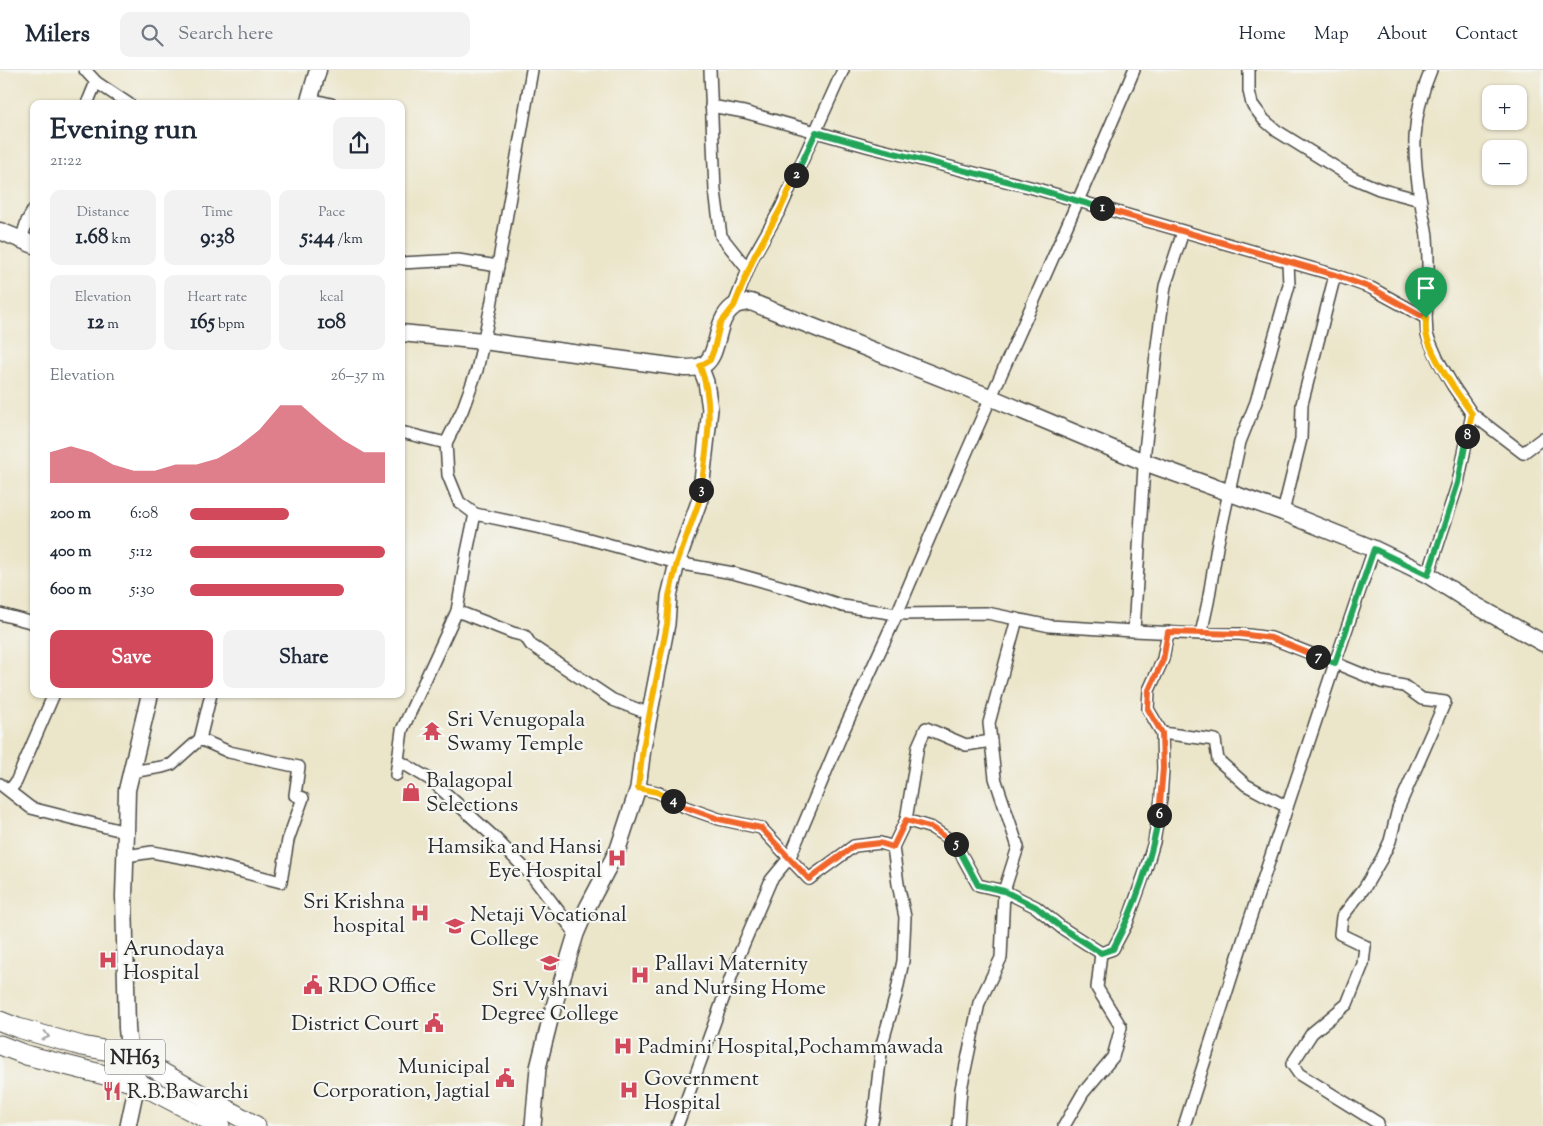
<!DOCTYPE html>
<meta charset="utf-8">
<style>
body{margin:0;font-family:"Sorts Mill Goudy",serif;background:#f2f2f3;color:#1f2937;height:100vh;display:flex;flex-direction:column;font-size:19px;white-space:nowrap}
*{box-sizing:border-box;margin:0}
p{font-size:16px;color:#747a83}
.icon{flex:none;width:28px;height:28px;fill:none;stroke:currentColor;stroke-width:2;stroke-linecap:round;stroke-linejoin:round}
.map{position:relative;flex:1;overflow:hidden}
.details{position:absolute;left:30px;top:30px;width:375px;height:598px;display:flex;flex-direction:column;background:#fff;border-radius:10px;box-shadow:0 1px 4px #0004}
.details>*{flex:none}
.controls{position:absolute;left:1482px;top:15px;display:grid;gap:10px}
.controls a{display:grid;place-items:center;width:45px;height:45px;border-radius:10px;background:#fff;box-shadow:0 1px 4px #0004;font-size:25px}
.pin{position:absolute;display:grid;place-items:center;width:42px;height:42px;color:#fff;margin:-51px -21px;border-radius:50% 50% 50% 0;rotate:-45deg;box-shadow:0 0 5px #0007}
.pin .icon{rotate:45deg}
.km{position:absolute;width:25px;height:25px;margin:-12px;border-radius:50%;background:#222;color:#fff;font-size:14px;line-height:25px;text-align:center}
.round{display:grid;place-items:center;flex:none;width:52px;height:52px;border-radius:10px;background:#f2f2f3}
.headline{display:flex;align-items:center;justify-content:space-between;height:85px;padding:0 20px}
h1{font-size:28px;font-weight:700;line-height:38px}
.stats{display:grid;grid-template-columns:repeat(3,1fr);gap:8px;height:85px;padding:5px 20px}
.stats div{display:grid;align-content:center;border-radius:10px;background:#f2f2f3;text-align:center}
.stats b{font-size:21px;font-weight:700}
.stats small{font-size:14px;font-weight:400}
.stats p{font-size:14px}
.chart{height:140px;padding:10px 20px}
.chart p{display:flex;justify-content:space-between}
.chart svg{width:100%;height:90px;margin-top:5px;fill:#d1495b;opacity:.7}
.action{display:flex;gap:10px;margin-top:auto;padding:10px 20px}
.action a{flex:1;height:58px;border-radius:10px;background:#d1495b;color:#fff;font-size:20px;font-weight:700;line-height:58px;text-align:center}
.action a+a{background:#f2f2f3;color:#1f2937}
ul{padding:0 20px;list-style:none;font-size:16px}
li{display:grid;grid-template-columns:80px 60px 1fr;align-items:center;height:38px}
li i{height:12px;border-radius:6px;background:#d1495b}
header{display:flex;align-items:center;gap:30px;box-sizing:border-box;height:70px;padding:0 25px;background:#fff;border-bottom:1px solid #e0e1e3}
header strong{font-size:24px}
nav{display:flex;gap:28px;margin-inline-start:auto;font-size:18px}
.search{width:350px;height:45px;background:#f2f2f3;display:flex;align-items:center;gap:12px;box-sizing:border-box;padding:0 18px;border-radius:10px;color:#747a83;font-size:19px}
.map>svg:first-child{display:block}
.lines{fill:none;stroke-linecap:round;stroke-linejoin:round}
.minor-casing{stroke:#484743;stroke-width:14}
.tertiary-casing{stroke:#484743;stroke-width:18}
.secondary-casing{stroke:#484743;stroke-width:19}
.trunk-casing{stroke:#484743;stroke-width:21}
.minor{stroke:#fff;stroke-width:11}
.tertiary{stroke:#fff;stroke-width:15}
.secondary{stroke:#fff;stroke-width:16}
.trunk{stroke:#fff;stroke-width:19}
.oneway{stroke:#a0a0a0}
.split-1-casing{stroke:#fff;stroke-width:10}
.split-2-casing{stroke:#fff;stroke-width:10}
.split-3-casing{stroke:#fff;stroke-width:10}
.split-4-casing{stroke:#fff;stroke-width:10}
.split-5-casing{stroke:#fff;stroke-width:10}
.split-6-casing{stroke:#fff;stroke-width:10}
.split-7-casing{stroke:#fff;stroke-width:10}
.split-8-casing{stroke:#fff;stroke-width:10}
.split-9-casing{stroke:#fff;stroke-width:10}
.split-1{stroke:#f0652b;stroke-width:6}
.split-2{stroke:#22a559;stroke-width:6}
.split-3{stroke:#f5b400;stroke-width:6}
.split-4{stroke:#f5b400;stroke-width:6}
.split-5{stroke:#f0652b;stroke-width:6}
.split-6{stroke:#22a559;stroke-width:6}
.split-7{stroke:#f0652b;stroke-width:6}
.split-8{stroke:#22a559;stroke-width:6}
.split-9{stroke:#f5b400;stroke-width:6}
.labels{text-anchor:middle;stroke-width:4.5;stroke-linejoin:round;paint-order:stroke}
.shield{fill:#f6f6f2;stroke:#686867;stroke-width:1}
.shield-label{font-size:20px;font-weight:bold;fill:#2b2b2b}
.poi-label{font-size:21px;fill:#2b2b2b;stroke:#f6f6f2;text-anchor:start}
</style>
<header>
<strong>Milers</strong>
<div class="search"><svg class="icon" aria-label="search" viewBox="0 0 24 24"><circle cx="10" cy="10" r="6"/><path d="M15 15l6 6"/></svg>Search here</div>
<nav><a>Home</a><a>Map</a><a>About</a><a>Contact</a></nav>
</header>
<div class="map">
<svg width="1543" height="1056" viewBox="0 0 1543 1056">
<rect width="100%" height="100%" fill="#f6f6f2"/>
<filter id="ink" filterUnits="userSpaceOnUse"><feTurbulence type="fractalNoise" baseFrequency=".02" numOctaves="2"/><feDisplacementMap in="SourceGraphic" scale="10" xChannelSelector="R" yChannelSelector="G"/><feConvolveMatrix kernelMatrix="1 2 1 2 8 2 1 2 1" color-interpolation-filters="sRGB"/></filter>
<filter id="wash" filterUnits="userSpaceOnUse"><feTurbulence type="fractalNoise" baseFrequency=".0096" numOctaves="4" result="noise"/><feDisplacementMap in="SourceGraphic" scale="20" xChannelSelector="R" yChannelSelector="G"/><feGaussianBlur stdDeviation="1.12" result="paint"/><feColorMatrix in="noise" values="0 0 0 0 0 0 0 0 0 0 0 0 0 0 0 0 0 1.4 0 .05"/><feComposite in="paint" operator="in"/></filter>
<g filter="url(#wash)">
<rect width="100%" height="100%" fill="#ebe5c9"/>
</g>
<g filter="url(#ink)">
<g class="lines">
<g class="minor-casing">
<g id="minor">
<polyline points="85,0 96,12 129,34"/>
<polyline points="710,0 715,121 721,166 748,200"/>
<polyline points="1249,0 1249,21 1252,34 1264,50 1277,61 1353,108 1379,119 1420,130"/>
<polyline points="310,29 331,34"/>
<polyline points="87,34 96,12"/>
<polyline points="711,36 744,42 870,77 1030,117 1335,205 1371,218 1426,248 1427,265 1438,290 1453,316 1472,344 1523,383 1543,368"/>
<polyline points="21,170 27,151 34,139"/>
<polyline points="401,193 458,190 498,196"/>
<polyline points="734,235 753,187 781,138 843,0"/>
<path d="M1426 248C1428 221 1429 194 1427 167 1426 155 1422 144 1421 132 1412 83 1411 47 1431 0"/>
<polyline points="401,362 446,373 462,341 477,300 491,236 532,0"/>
<polyline points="1283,442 1301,369 1302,334 1335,205"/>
<path d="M475 444 574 465 677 493 733 503 801 522 843 536 897 544C973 361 1058 183 1134 0"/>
<polyline points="1428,505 1458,413 1472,344"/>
<polyline points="457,541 513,563 525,566 531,575 613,630 650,644"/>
<polyline points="0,544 34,553"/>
<polyline points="1134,561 1201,564 1208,532 1217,477 1240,372 1256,332 1289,215 1288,192"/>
<polyline points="1201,564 1240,564 1271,568 1335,593 1374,479"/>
<polyline points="1162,663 1215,670 1218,690 1246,715 1287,737"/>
<polyline points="200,669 211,624"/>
<polyline points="399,691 431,710 495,768 532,806 576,864"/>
<polyline points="396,705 402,660 457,541 467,482 475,444 459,432 448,405 446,373"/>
<polyline points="0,714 31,738 126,762"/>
<polyline points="638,718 657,722 685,737 719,749 761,758 809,809 854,776 880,773 893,777"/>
<polyline points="10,720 16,712 54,624"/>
<polyline points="906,750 932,758 955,773 978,815 1004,821 1036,837 1062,858 1101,883 1097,918 1121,957 1113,987 1083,1023 1064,1056"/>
<polyline points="126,786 152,782 196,790 281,812 288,770 303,728 295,725 299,697 229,682 200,669 172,694 162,697 131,702"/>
<polyline points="1101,883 1113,879 1127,853 1145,802 1154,772 1161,729 1163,699 1162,663 1148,639 1149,620 1163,589 1168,562"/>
<polyline points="677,1056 739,885 771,810 790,787 841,666 897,544 987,543 1050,556 1134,561 1145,380 1158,268 1165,216 1183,162"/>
<polyline points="871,1056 874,1044 882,974 896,925 903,891 905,847 898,814 893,777 906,750 918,676 926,658 966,675 991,671"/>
<polyline points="958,1056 961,1019 979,933 1001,888 1004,821 1018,777 995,708 989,653 1017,549"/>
<polyline points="1184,1056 1249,852 1335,593 1381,612 1404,616 1422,629 1445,632 1398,739 1390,771 1382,788 1365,817 1342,847 1340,864 1365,876 1363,894 1347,934 1312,963 1292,994 1299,1004 1378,1053"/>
</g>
</g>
<g class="tertiary-casing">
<g id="tertiary">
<polyline points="128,1056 135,1023 140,1014"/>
<polyline points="533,1056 538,998 551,946 576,864 587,838 618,779 638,718 643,678 667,554 669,526 677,493 700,429 710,339 706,312 700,296"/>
</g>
</g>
<g class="secondary-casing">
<g id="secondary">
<polyline points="308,34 318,0"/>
<polyline points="0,161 34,175"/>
<path d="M401 263 483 271 685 298C690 298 696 298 701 296 721 288 713 252 733 237 737 233 746 233 751 232L992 328 1144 392 1283 442 1374 479 1428 505 1475 535 1543 573"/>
<polyline points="140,1014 130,992 127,958 124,826 126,762 127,720 150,624"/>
</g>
</g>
<g class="trunk-casing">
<g id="trunk">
<polyline points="0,951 18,958 82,976 131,985 256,1056"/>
<polyline points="0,975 26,985 140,1014 220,1056"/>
</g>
</g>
<use href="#minor" class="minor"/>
<use href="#tertiary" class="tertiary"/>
<use href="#secondary" class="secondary"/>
<use href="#trunk" class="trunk"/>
</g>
<defs><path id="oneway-chevron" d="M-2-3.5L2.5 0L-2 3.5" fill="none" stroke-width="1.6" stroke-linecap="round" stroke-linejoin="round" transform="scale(1.25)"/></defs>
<use class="oneway" href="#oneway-chevron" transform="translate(46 966) rotate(15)"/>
</g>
<g class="lines" filter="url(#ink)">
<g class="split-1-casing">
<polyline id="split-1" points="1102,138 1335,205 1371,218 1426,248"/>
</g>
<g class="split-2-casing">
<polyline id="split-2" points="796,105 816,62 870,77 1030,117 1102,138"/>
</g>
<g class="split-3-casing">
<path id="split-3" d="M701 420C706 378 716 337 700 296L710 290 714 279 720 254 734 236 754 187 781 138 796 105"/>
</g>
<g class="split-4-casing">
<polyline id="split-4" points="673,731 657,722 638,718 643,678 667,554 669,526 677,493 700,429 701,420"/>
</g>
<g class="split-5-casing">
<polyline id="split-5" points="673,731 685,737 719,749 761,758 809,809 854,776 880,773 893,777 906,750 932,758 956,774"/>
</g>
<g class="split-6-casing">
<path id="split-6" d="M956 774 978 815 1004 821 1036 837 1062 858 1101 883 1113 879C1135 837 1151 791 1159 745"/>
</g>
<g class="split-7-casing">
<polyline id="split-7" points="1159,745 1163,698 1162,663 1148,639 1149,620 1163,590 1168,562 1240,564 1271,568 1318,587"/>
</g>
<g class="split-8-casing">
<polyline id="split-8" points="1318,587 1335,593 1374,479 1428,505 1458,413 1467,366"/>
</g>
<g class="split-9-casing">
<path id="split-9" d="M1426 248C1426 254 1425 261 1427 267 1436 295 1456 320 1472 344L1467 366"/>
</g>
<use href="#split-1" class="split-1"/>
<use href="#split-2" class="split-2"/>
<use href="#split-3" class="split-3"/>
<use href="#split-4" class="split-4"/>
<use href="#split-5" class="split-5"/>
<use href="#split-6" class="split-6"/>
<use href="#split-7" class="split-7"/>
<use href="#split-8" class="split-8"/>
<use href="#split-9" class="split-9"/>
</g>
<defs>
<g id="temple-bare" transform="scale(1.5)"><path d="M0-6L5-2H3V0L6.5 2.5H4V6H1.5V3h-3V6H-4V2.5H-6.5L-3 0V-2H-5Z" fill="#d1495b" stroke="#f6f6f2" stroke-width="2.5" paint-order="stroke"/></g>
<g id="shop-bare" transform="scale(1.5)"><path d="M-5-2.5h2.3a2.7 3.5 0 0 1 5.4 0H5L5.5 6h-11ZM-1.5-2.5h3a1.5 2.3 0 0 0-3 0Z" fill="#d1495b" stroke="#f6f6f2" stroke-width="2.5" paint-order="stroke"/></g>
<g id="hospital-bare" transform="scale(1.5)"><path d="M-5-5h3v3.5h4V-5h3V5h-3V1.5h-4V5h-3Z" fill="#d1495b" stroke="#f6f6f2" stroke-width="2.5" paint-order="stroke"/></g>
<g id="university-bare" transform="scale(1.5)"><path d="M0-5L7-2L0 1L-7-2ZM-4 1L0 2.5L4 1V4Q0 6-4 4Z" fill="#d1495b" stroke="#f6f6f2" stroke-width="2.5" paint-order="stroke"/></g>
<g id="civic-bare" transform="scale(1.5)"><path d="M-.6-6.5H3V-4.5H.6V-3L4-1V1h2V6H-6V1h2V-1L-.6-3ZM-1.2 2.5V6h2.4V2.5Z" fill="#d1495b" stroke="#f6f6f2" stroke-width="2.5" paint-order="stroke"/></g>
<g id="restaurant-bare" transform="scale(1.5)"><path d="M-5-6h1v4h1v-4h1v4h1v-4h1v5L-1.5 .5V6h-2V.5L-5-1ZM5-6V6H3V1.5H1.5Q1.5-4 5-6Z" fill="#d1495b" stroke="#f6f6f2" stroke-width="2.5" paint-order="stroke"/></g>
</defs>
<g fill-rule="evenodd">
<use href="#temple-bare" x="432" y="661"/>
<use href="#shop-bare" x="411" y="722"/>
<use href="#hospital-bare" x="617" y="788"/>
<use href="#hospital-bare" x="420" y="843"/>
<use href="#university-bare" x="455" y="856"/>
<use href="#hospital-bare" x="108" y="890"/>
<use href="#university-bare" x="550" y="893"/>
<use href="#hospital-bare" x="640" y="905"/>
<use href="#civic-bare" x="313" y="915"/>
<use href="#civic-bare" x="434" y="953"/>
<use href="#hospital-bare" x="623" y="976"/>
<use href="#civic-bare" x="505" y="1008"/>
<use href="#hospital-bare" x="629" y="1020"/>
<use href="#restaurant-bare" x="112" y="1021"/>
</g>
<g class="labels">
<rect class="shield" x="105" y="969.5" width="60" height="35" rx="4"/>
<g class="shield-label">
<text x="135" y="994">NH63</text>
</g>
<g class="poi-label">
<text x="447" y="656">Sri Venugopala<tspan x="447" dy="24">Swamy Temple</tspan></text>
<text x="426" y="717">Balagopal<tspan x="426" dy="24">Selections</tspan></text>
<text x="602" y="783" text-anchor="end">Hamsika and Hansi<tspan x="602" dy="24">Eye Hospital</tspan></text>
<text x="405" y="838" text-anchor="end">Sri Krishna<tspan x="405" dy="24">hospital</tspan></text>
<text x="470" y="851">Netaji Vocational<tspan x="470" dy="24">College</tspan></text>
<text x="123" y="885">Arunodaya<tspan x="123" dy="24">Hospital</tspan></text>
<text x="655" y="900">Pallavi Maternity<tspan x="655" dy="24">and Nursing Home</tspan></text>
<text x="328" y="922">RDO Office</text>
<text x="550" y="926" text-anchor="middle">Sri Vyshnavi<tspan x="550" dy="24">Degree College</tspan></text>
<text x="419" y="960" text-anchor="end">District Court</text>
<text x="638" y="983">Padmini Hospital,Pochammawada</text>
<text x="490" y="1003" text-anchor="end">Municipal<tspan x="490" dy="24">Corporation, Jagtial</tspan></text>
<text x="644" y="1015">Government<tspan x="644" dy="24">Hospital</tspan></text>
<text x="127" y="1028">R.B.Bawarchi</text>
</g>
</g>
</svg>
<div class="controls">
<a>+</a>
<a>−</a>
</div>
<div class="pin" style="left:1426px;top:248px;background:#1e9e55"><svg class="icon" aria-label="arrive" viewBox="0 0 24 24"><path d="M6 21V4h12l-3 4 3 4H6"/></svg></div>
<b class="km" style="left:1102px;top:138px">1</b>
<b class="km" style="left:796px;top:105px">2</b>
<b class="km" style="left:701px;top:420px">3</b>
<b class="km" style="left:673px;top:731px">4</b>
<b class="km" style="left:956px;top:774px">5</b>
<b class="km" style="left:1159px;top:745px">6</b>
<b class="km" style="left:1318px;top:587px">7</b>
<b class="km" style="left:1467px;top:366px">8</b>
<section class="details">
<div class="headline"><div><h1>Evening run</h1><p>21:22</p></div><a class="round"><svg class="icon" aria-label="share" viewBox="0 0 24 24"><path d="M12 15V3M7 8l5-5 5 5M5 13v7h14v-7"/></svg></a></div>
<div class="stats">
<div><p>Distance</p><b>1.68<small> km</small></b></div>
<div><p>Time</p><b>9:38</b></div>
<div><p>Pace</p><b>5:44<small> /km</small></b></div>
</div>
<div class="stats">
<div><p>Elevation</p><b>12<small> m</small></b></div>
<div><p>Heart rate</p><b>165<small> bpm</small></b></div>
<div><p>kcal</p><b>108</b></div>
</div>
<div class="chart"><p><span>Elevation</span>26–37 m</p>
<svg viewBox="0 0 160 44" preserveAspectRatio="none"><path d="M0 44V29L10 26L20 29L30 35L40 38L50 38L60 35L70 35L80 32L90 26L100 18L110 6L120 6L130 15L140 23L150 29L160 29V44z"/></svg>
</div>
<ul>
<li><b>200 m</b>6:08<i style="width:51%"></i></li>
<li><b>400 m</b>5:12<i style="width:100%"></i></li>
<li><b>600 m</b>5:30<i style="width:79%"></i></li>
</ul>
<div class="action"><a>Save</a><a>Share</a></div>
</section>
</div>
